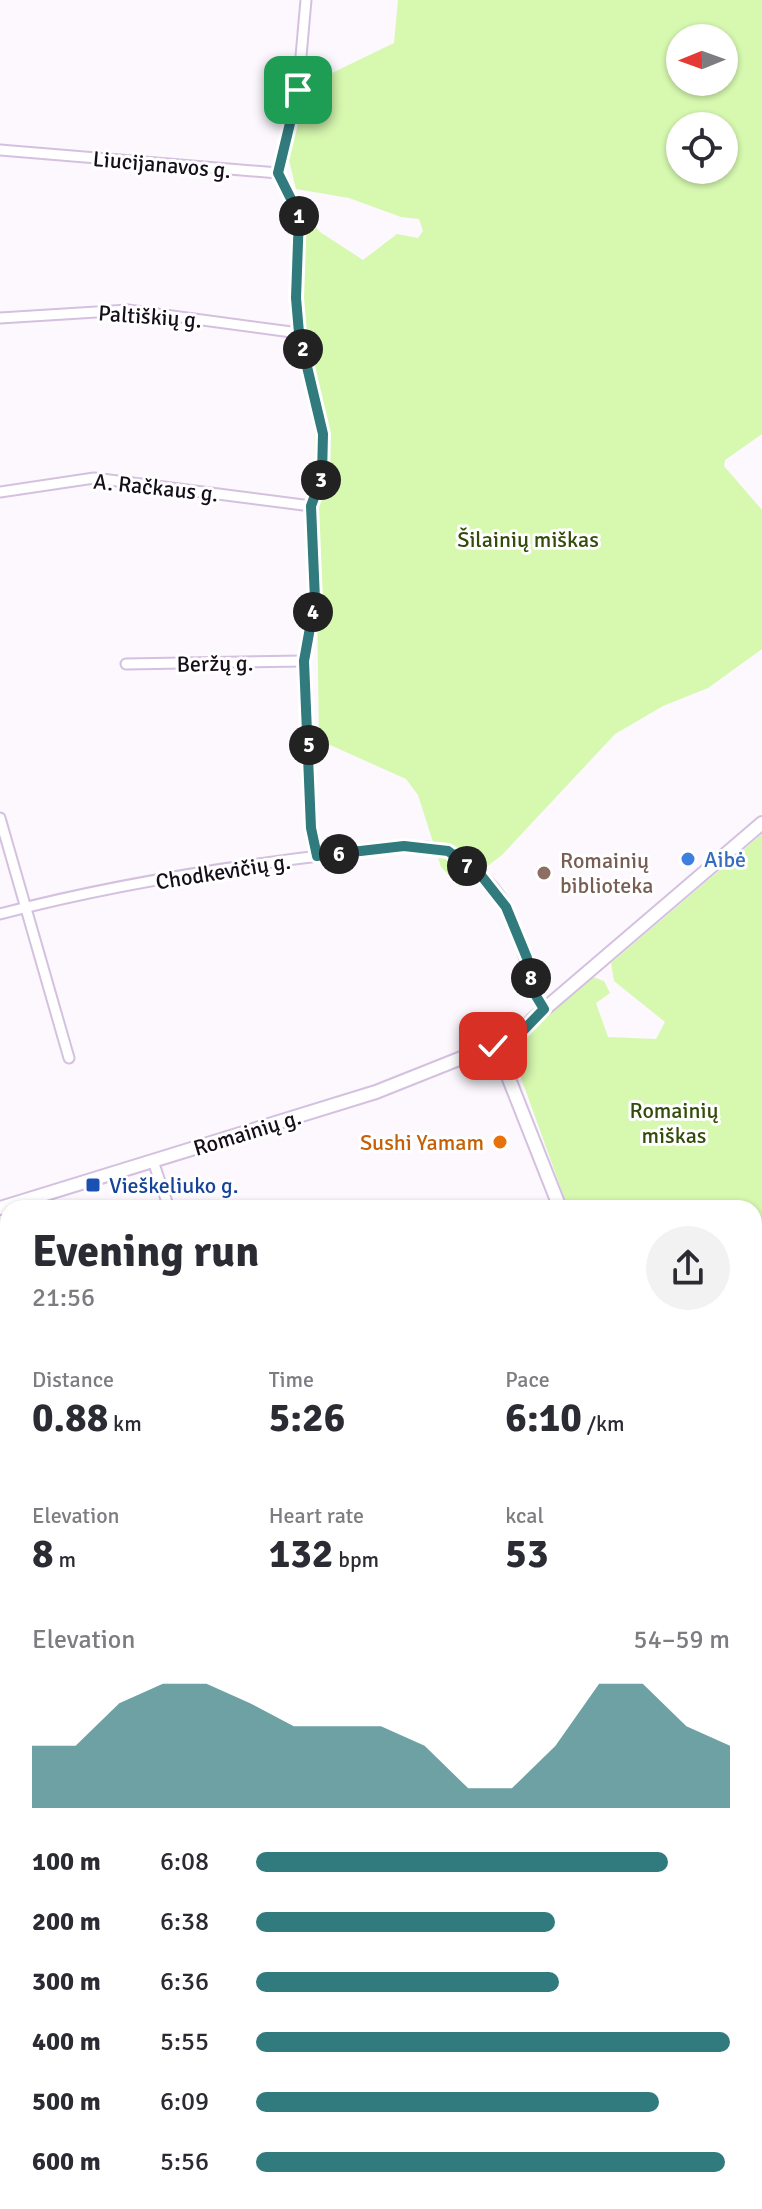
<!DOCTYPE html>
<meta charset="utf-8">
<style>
body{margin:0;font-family:Signika,sans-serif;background:#f2f2f3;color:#2b2b33;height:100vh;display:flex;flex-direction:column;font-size:30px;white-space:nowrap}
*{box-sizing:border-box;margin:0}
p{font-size:26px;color:#7c7c81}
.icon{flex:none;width:44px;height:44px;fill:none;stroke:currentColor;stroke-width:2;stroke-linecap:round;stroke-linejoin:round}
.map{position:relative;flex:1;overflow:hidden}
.panel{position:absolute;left:0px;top:1200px;width:762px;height:1010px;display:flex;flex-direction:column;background:#fff;border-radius:24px 24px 0 0;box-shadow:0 2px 6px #0004}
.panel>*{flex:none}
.needle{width:52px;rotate:269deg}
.fabs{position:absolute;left:666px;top:24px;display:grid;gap:16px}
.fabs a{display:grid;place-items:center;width:72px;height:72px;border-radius:50%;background:#fff;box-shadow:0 2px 6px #0004;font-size:40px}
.pin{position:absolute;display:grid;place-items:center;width:68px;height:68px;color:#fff;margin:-34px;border-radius:16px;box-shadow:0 4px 12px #0006}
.km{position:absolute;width:40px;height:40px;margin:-20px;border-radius:50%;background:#222;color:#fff;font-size:22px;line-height:40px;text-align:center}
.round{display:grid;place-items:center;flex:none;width:84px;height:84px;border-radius:42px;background:#f2f2f3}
.overview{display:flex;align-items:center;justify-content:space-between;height:136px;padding:0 32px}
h1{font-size:44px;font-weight:800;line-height:60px}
.metrics{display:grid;grid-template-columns:repeat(3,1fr);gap:12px;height:136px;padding:8px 32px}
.metrics div{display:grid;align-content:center}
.metrics b{font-size:40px;font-weight:800}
.metrics small{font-size:22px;font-weight:400}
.metrics p{font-size:22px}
.chart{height:224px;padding:16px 32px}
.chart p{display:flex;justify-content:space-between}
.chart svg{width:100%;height:144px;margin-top:8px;fill:#317a7d;opacity:.7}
ul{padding:0 32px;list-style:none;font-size:26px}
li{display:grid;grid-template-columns:128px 96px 1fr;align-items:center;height:60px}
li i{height:20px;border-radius:10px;background:#317a7d}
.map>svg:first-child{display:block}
.green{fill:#d6f8af;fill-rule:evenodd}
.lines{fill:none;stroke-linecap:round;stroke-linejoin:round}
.stream{stroke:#2ad2e0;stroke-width:3}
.street-casing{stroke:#d4c1e0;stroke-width:13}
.secondary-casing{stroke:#d4c1e0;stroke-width:16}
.street{stroke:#fff;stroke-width:9}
.secondary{stroke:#fff;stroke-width:12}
.route-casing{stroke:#fff;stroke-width:16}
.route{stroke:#317a7d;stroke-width:10}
.shop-dot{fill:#3f7fe0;stroke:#fff;stroke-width:3}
.education-dot{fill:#8d6e63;stroke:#fff;stroke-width:3}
.food-dot{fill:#e8710a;stroke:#fff;stroke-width:3}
.transit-dot{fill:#1a4fb4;stroke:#fff;stroke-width:3}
.labels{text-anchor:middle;stroke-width:6;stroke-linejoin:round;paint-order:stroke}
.street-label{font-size:22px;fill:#160f1a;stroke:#fff}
.park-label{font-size:22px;fill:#334c09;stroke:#fff}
.shop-label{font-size:22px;fill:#366cbe;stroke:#fff;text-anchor:start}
.education-label{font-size:22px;fill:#785e54;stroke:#fff;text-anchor:start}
.food-label{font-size:22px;fill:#c56008;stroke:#fff;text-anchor:end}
.transit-label{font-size:22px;fill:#164399;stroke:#fff;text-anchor:start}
</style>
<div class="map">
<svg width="762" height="2209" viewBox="0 0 762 2209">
<rect width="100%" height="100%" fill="#fcf8fe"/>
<g class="green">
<path d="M398 0H762V434L725 460 724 466 762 510V649L708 688 663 706 615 734 502 855 460 887 441 867 418 795 406 779 319 740 314 389 301 323 300 225 309 219 320 232 363 260 397 234 418 238 423 231 419 219 401 217 349 198 296 189 288 156 305 86 394 43ZM680 38H724V82H680ZM680 126H724V170H680Z"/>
<polygon points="762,834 762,1250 754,1250 754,1208 568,1208 520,1075 520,1049 532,1024 593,977 604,981 610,993 596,1003 608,1037 656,1039 665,1022 614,981 611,963"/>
<polygon points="8,1854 8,2202 253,2202 256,2209 0,2209 0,1860"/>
<path d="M754 1978 762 1980V2082C750 2051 754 2012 754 1978Z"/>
<polygon points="762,2089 762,2174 754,2175 754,2102"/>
</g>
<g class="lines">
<g class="stream">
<polyline points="0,1956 8,1950"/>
<polyline points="140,2202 144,2209"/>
</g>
<g class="street-casing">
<g id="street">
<polyline points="0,150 278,173 299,215 296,298 299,333 323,434 322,476 311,506 315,600 304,661 311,828 317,856"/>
<polyline points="278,173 298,90 306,0"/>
<polyline points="0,318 128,310 299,333"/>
<polyline points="0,492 94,478 311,506"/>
<polyline points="126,664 304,661"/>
<polyline points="0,818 69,1058"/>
<path d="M0 914C110 885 223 867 336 854 371 850 410 841 445 850 455 853 471 867 480 874 522 908 520 966 544 1009"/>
<polyline points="153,1161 169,1208"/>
<polyline points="754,1258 762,1258"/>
<polyline points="0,1416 8,1413"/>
<polyline points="754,1445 762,1445"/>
<polyline points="0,1573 8,1573"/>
<polyline points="0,1612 6,1638 0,1657"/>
<polyline points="422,2202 422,2209"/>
<polyline points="612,2202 621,2202"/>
</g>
</g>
<g class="secondary-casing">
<g id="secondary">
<circle cx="504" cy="1050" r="12"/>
<polyline points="513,1041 534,1018 762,823"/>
<polyline points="506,1061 509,1079 560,1208"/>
<polyline points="0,1208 376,1092 474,1053 492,1050"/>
<polyline points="754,1573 762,1586"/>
<polyline points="754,1775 762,1760"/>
<polyline points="754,2184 762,2182"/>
</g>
</g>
<use href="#street" class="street"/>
<use href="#secondary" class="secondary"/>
</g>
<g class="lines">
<g class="route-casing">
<polyline id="route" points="298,90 278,173 299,215 296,298 299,333 323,434 322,476 311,506 315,600 304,661 311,828 317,856 404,846 448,851 480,874 506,907 527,958 533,991 544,1009 513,1041 501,1038 493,1046"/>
</g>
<use href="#route" class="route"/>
</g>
<circle class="shop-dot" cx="688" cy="859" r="8"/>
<circle class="education-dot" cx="544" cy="873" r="8"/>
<circle class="food-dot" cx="500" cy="1142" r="8"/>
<rect class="transit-dot" x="85" y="1177" width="16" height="16" rx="4"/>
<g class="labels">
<g class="street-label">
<text transform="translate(162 164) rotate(5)" y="8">Liucijanavos g.</text>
<text transform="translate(150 316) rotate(4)" y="8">Paltiškių g.</text>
<text transform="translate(156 487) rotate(6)" y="8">A. Račkaus g.</text>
<text transform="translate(215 663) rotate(-1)" y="8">Beržų g.</text>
<text transform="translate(223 871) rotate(-9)" y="8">Chodkevičių g.</text>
<text transform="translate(247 1132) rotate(-17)" y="8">Romainių g.</text>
</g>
<g class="park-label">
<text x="528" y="547">Šilainių miškas</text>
<text x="674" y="1118">Romainių<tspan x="674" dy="25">miškas</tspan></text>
</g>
<g class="shop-label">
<text x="704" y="867">Aibė</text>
</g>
<g class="education-label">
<text x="560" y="868">Romainių<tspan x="560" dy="25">biblioteka</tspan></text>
</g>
<g class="food-label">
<text x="484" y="1150">Sushi Yamam</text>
</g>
<g class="transit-label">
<text x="109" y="1193">Vieškeliuko g.</text>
</g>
</g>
</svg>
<div class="fabs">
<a><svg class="needle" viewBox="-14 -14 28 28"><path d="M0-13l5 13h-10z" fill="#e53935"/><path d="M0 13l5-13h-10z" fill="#7c7c81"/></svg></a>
<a><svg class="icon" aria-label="locate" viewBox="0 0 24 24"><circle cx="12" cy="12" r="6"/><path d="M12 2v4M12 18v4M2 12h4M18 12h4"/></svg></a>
</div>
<div class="pin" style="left:298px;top:90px;background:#1e9e55"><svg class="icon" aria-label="arrive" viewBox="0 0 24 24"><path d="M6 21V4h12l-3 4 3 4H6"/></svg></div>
<div class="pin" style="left:493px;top:1046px;background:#d93025"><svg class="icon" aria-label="check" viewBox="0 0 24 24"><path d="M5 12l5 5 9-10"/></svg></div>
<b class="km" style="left:299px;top:216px">1</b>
<b class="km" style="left:303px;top:349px">2</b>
<b class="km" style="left:321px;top:480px">3</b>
<b class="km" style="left:313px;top:612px">4</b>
<b class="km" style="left:309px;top:745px">5</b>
<b class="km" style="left:339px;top:854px">6</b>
<b class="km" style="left:467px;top:866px">7</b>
<b class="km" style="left:531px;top:978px">8</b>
<section class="panel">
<div class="overview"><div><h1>Evening run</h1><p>21:56</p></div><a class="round"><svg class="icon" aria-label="share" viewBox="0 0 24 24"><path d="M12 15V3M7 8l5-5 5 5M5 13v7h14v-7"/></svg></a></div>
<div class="metrics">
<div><p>Distance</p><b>0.88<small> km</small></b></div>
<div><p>Time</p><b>5:26</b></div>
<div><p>Pace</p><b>6:10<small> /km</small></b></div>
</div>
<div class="metrics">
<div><p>Elevation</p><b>8<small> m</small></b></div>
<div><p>Heart rate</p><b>132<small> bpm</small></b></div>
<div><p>kcal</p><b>53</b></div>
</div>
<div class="chart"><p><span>Elevation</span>54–59 m</p>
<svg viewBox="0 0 160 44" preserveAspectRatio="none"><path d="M0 44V25L10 25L20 12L30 6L40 6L50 12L60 19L70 19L80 19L90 25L100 38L110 38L120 25L130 6L140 6L150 19L160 25V44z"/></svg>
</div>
<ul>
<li><b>100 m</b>6:08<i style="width:87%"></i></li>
<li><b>200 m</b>6:38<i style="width:63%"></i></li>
<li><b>300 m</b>6:36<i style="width:64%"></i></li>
<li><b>400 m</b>5:55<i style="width:100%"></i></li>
<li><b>500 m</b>6:09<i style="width:85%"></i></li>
<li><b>600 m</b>5:56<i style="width:99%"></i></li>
</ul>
</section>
</div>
